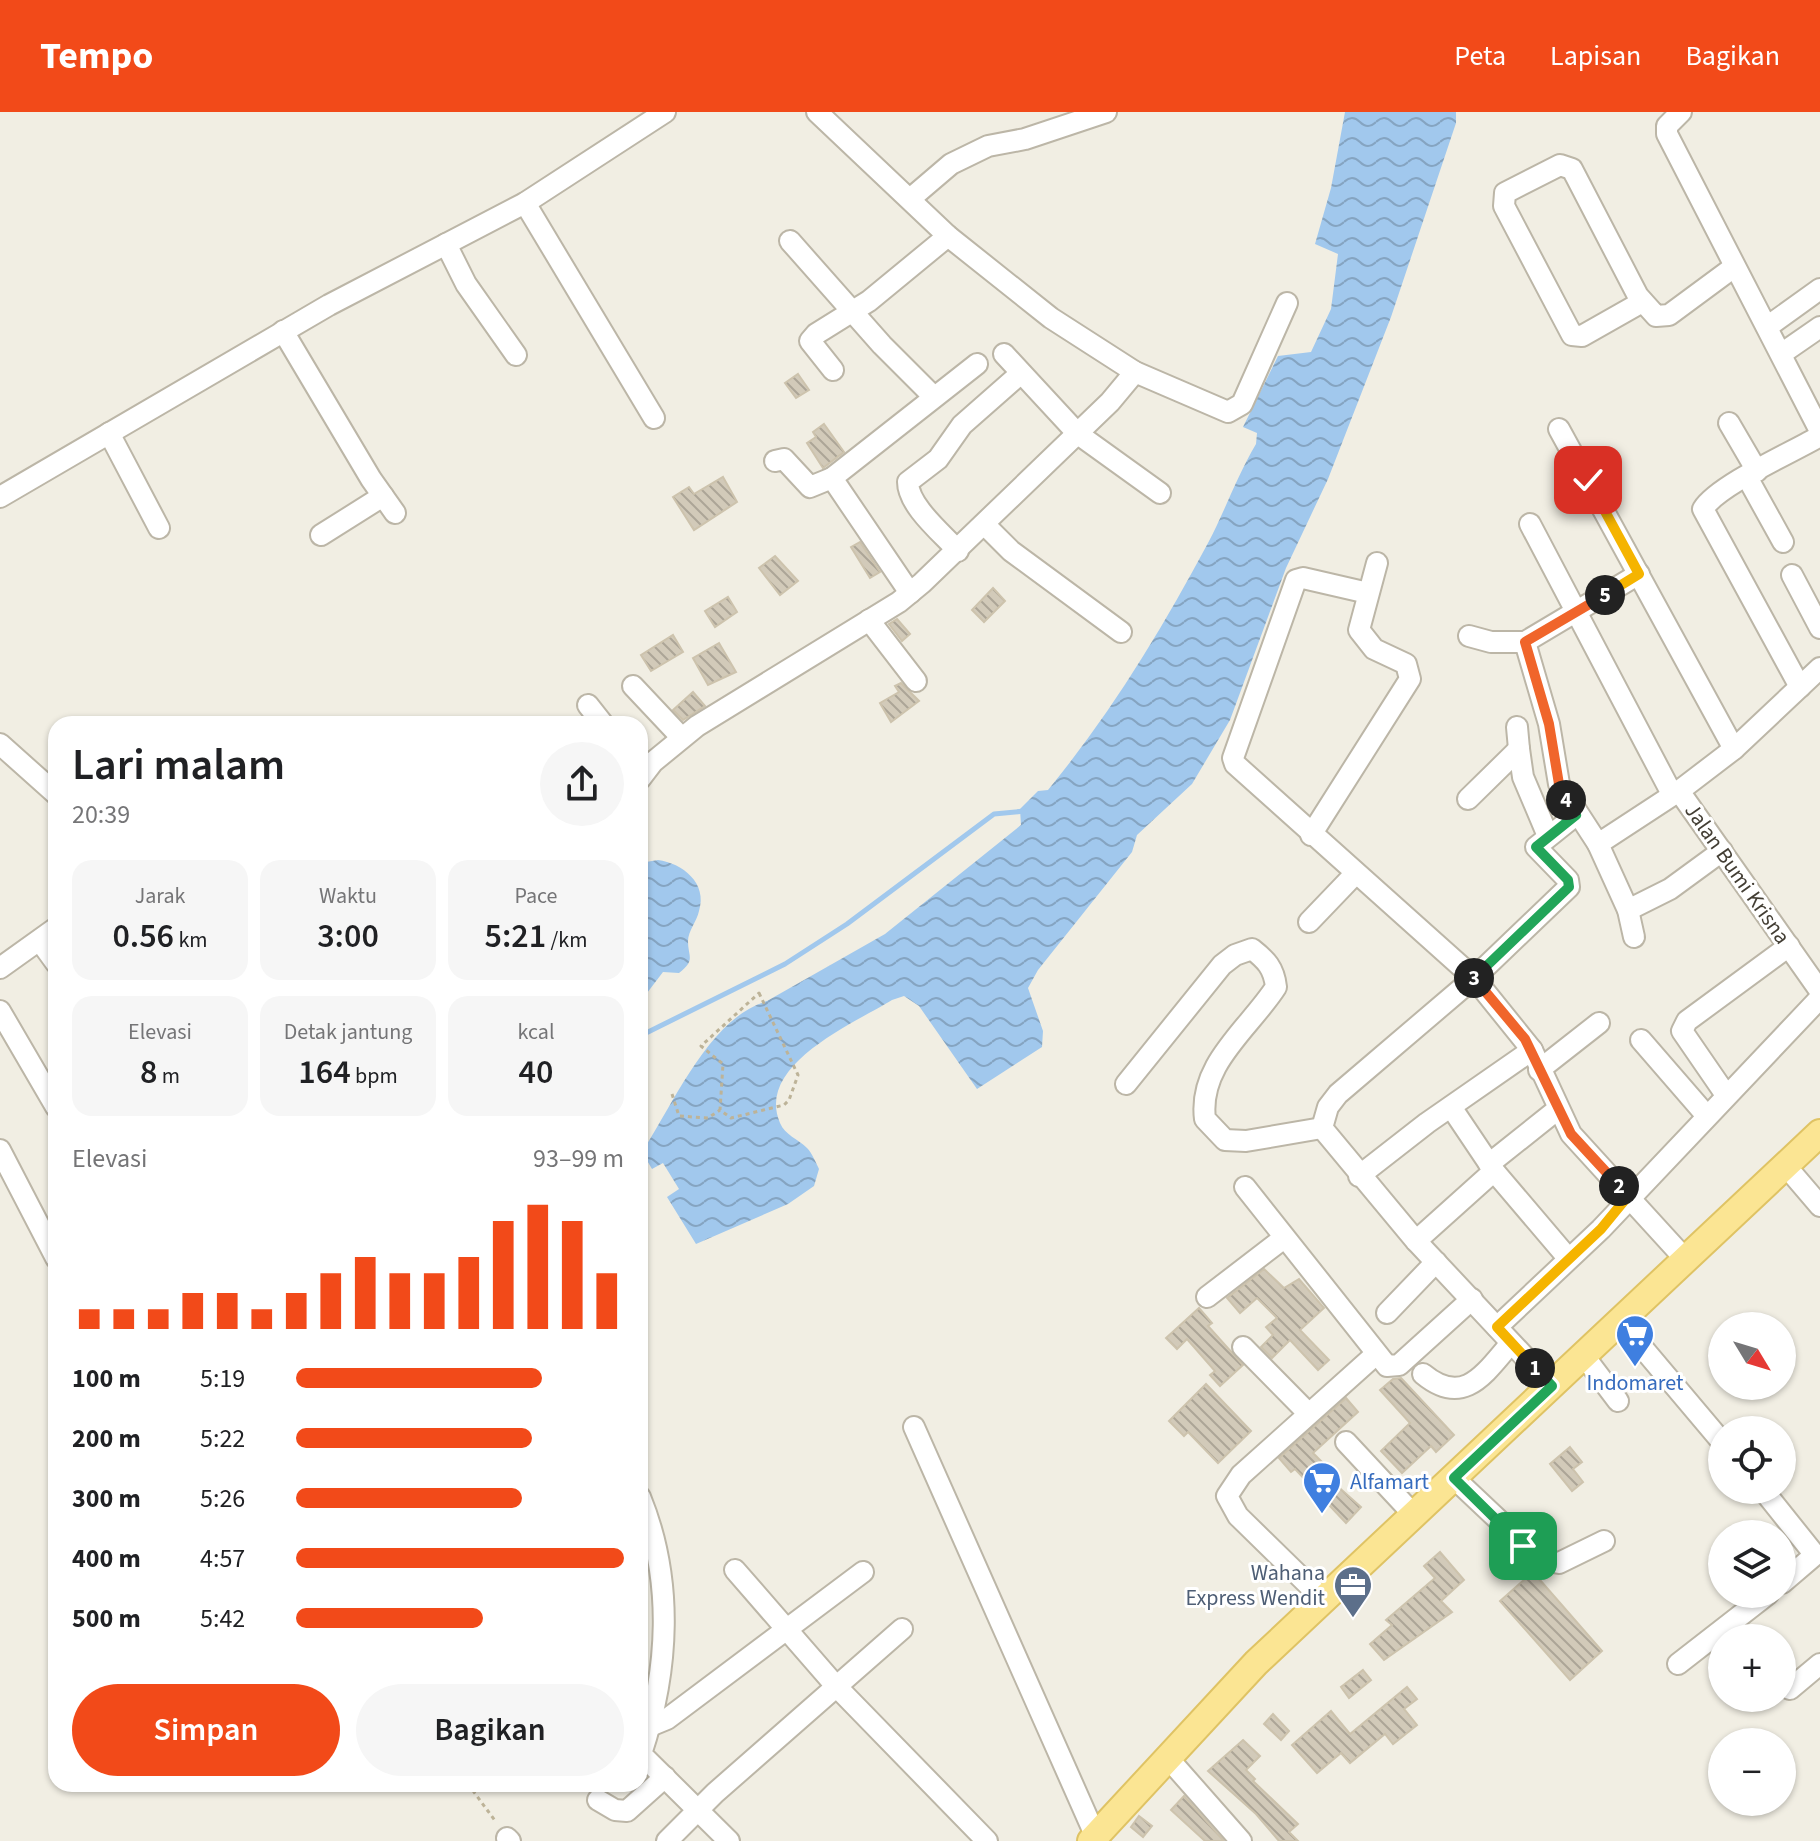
<!DOCTYPE html>
<html lang="id">
<meta charset="utf-8">
<style>
body{margin:0;font-family:"Source Sans 3",sans-serif;background:#f6f6f6;color:#202124;height:100vh;display:flex;flex-direction:column;font-size:30px;white-space:nowrap}
*{box-sizing:border-box;margin:0}
p{font-size:26px;color:#757577}
.icon{flex:none;width:44px;height:44px;fill:none;stroke:currentColor;stroke-width:2;stroke-linecap:round;stroke-linejoin:round}
.map{position:relative;flex:1;overflow:hidden}
.details{position:absolute;left:48px;top:604px;width:600px;height:1076px;display:flex;flex-direction:column;background:#fff;border-radius:24px;box-shadow:0 2px 6px #0004}
.details>*{flex:none}
.needle{width:52px;rotate:128deg}
.buttons{position:absolute;left:1708px;top:1200px;display:grid;gap:16px}
.buttons a{display:grid;place-items:center;width:88px;height:88px;border-radius:50%;background:#fff;box-shadow:0 2px 6px #0004;font-size:40px}
.pin{position:absolute;display:grid;place-items:center;width:68px;height:68px;color:#fff;margin:-34px;border-radius:16px;box-shadow:0 4px 12px #0006}
.km{position:absolute;width:40px;height:40px;margin:-20px;border-radius:50%;background:#222;color:#fff;font-size:22px;line-height:40px;text-align:center}
.round{display:grid;place-items:center;flex:none;width:84px;height:84px;border-radius:42px;background:#f6f6f6}
.overview{display:flex;align-items:center;justify-content:space-between;height:136px;padding:0 24px}
h1{font-size:44px;font-weight:600;line-height:60px}
.stats{display:grid;grid-template-columns:repeat(3,1fr);gap:12px;height:136px;padding:8px 24px}
.stats div{display:grid;align-content:center;border-radius:20px;background:#f6f6f6;text-align:center}
.stats b{font-size:34px;font-weight:600}
.stats small{font-size:22px;font-weight:400}
.stats p{font-size:22px}
.chart{height:224px;padding:16px 24px}
.chart p{display:flex;justify-content:space-between}
.chart svg{width:100%;height:144px;margin-top:8px;stroke:#f24a19;stroke-width:6}
.primary-button{display:flex;gap:16px;margin-top:auto;padding:16px 24px}
.primary-button a{flex:1;height:92px;border-radius:48px;background:#f24a19;color:#fff;font-size:32px;font-weight:600;line-height:92px;text-align:center}
.primary-button a+a{background:#f6f6f6;color:#202124}
ul{padding:0 24px;list-style:none;font-size:26px}
li{display:grid;grid-template-columns:128px 96px 1fr;align-items:center;height:60px}
li i{height:20px;border-radius:10px;background:#f24a19}
header{display:flex;align-items:center;gap:48px;box-sizing:border-box;height:112px;padding:0 40px;background:#f24a19;color:#fff}
header strong{font-size:38px}
nav{display:flex;gap:44px;margin-inline-start:auto;font-size:28px}
.map>svg:first-child{display:block}
.water{fill:url(#water-waves)}
.lines{fill:none;stroke-linecap:round;stroke-linejoin:round}
.stream{stroke:#a1c8ed;stroke-width:5}
.building{fill:url(#building-back-hatch);stroke:#cdc3ad;stroke-width:2}
.minor-casing{stroke:#bcb6a7;stroke-width:24}
.major-casing{stroke:#dfc364;stroke-width:30}
.path{stroke:#bdb398;stroke-width:3;stroke-dasharray:4 4;stroke-linecap:butt}
.minor{stroke:#fff;stroke-width:20}
.major{stroke:#fbe593;stroke-width:26}
.split-1-casing{stroke:#fff;stroke-width:16}
.split-2-casing{stroke:#fff;stroke-width:16}
.split-3-casing{stroke:#fff;stroke-width:16}
.split-4-casing{stroke:#fff;stroke-width:16}
.split-5-casing{stroke:#fff;stroke-width:16}
.split-6-casing{stroke:#fff;stroke-width:16}
.split-1{stroke:#22a559;stroke-width:10}
.split-2{stroke:#f5b400;stroke-width:10}
.split-3{stroke:#f0652b;stroke-width:10}
.split-4{stroke:#22a559;stroke-width:10}
.split-5{stroke:#f0652b;stroke-width:10}
.split-6{stroke:#f5b400;stroke-width:10}
.labels{text-anchor:middle;stroke-width:6;stroke-linejoin:round;paint-order:stroke}
.street-label{font-size:22px;fill:#433e34;stroke:#fff}
.shop-label{font-size:22px;fill:#366cbe;stroke:#fff}
.service-label{font-size:22px;fill:#4e5e75;stroke:#fff;text-anchor:end}
</style>
<header>
<strong>Tempo</strong>
<nav><a>Peta</a><a>Lapisan</a><a>Bagikan</a></nav>
</header>
<div class="map">
<svg width="1820" height="1729" viewBox="0 0 1820 1729">
<defs>
<pattern id="water-waves" width="16" height="10" patternUnits="userSpaceOnUse" patternTransform="scale(2)"><rect width="16" height="10" fill="#a1c8ed"/><path d="M0 5q4-4 8 0t8 0" fill="none" stroke="#85a4c1"/></pattern>
<pattern id="building-back-hatch" width="6" height="6" patternUnits="userSpaceOnUse" patternTransform="scale(2)"><rect width="6" height="6" fill="#d2cab9"/><path d="M-1 5l2 2M0 0l6 6M5-1l2 2" fill="none" stroke="#aca597"/></pattern>
</defs>
<rect width="100%" height="100%" fill="#f1eee3"/>
<g class="water">
<path d="M1345 0H1456V11L1391 205 1328 367 1286 456 1230 608 1192 672 1137 723 1132 740 1038 858 1028 876 1043 919 1042 935 977 977 919 894 904 884 892 888C853 912 755 953 780 1011 785 1023 798 1027 807 1036 812 1041 816 1051 819 1057L814 1074 788 1092 696 1132 667 1085 679 1077 663 1051 652 1057 642 1040C673 993 709 906 767 889L885 822 1021 713 1020 697 1038 679 1048 678C1111 601 1161 519 1208 431 1225 399 1237 364 1256 332L1257 321 1243 315 1278 244 1311 240 1331 197 1338 142 1315 132 1331 76Z"/>
<path d="M658 748C682 751 708 771 699 799 697 809 688 819 688 829 688 845 696 848 679 861L663 860 647 881 640 884V751Z"/>
</g>
<g class="lines">
<polyline class="stream" points="640,924 785,852 847,812 994,702 1025,699"/>
</g>
<g class="building">
<polygon points="798,262 809,278 796,286 785,271"/>
<polygon points="824,312 844,340 823,356 807,331 816,325 813,320"/>
<polygon points="723,365 737,390 694,418 673,385 689,375 694,382"/>
<polygon points="860,430 880,460 870,466 851,435"/>
<polygon points="775,444 798,469 780,483 759,456"/>
<polygon points="993,476 1005,489 984,510 972,498"/>
<polygon points="728,485 737,500 715,515 705,499"/>
<polygon points="897,507 910,522 902,529 889,512"/>
<polygon points="673,523 683,540 651,559 641,543"/>
<polygon points="719,531 736,560 708,573 693,546"/>
<polygon points="901,571 919,589 891,610 880,591 899,580 895,574"/>
<polygon points="693,580 705,594 683,608 673,598"/>
<polygon points="1264,1157 1284,1176 1299,1167 1324,1196 1300,1218 1329,1248 1318,1258 1290,1228 1272,1246 1261,1235 1273,1223 1266,1215 1277,1206 1257,1186 1240,1201 1227,1186"/>
<polygon points="1199,1196 1212,1211 1208,1214 1243,1253 1220,1274 1210,1263 1215,1259 1187,1227 1177,1237 1166,1226"/>
<polygon points="1401,1266 1454,1323 1436,1340 1431,1334 1402,1361 1381,1339 1410,1311 1380,1278 1393,1267"/>
<polygon points="1206,1272 1251,1319 1218,1351 1188,1320 1184,1324 1169,1309"/>
<polygon points="1346,1286 1358,1300 1313,1341 1339,1367 1335,1372 1361,1395 1346,1411 1295,1357 1291,1360 1279,1346"/>
<polygon points="1570,1335 1582,1350 1573,1357 1583,1370 1572,1379 1550,1352"/>
<polygon points="1440,1440 1464,1468 1441,1489 1452,1500 1384,1548 1370,1532 1392,1513 1386,1508 1435,1466 1424,1454"/>
<polygon points="1533,1460 1602,1539 1570,1568 1500,1489"/>
<polygon points="1363,1558 1371,1568 1349,1586 1341,1575"/>
<polygon points="1407,1575 1417,1587 1404,1597 1417,1613 1393,1632 1385,1622 1350,1651 1341,1641 1317,1661 1292,1633 1331,1599 1350,1622"/>
<polygon points="1273,1602 1289,1619 1281,1628 1264,1612"/>
<polygon points="1243,1628 1260,1644 1246,1658 1255,1667 1253,1669 1298,1712 1289,1720 1298,1729 1279,1729 1256,1702 1208,1659"/>
<polygon points="1184,1684 1224,1729 1205,1729 1171,1698"/>
<polygon points="1139,1704 1152,1714 1143,1725 1131,1715"/>
</g>
<g class="lines">
<g class="minor-casing">
<g id="minor">
<polyline points="817,0 948,124 1051,206 1135,260 1228,300 1242,292 1287,191"/>
<polyline points="1681,0 1667,14 1667,22 1820,319"/>
<polyline points="910,87 951,52 988,34 1025,27 1106,0"/>
<polyline points="525,91 654,306"/>
<polyline points="790,129 882,233 934,285"/>
<polyline points="446,132 466,172 516,243"/>
<polyline points="1642,190 1582,224 1572,223 1504,94 1505,81 1560,53 1572,57 1638,184 1656,204 1669,203 1734,155"/>
<polyline points="1767,215 1820,177"/>
<polyline points="283,219 371,367 395,401"/>
<polyline points="1004,242 1078,322 1160,381"/>
<polyline points="1781,242 1820,215"/>
<polyline points="833,258 810,229 816,222 869,189 948,124"/>
<polyline points="1729,311 1757,359"/>
<polyline points="1559,317 1734,637"/>
<polyline points="109,321 159,416"/>
<polyline points="775,349 784,347 810,375 832,366"/>
<polyline points="1747,365 1783,430"/>
<polyline points="0,385 329,193 525,91 665,0"/>
<polyline points="984,412 1011,439 1121,520"/>
<polyline points="1530,412 1672,682"/>
<polyline points="321,423 383,384"/>
<path d="M958 439C943 422 908 394 908 370L938 347 962 313 1020 262"/>
<polyline points="1792,463 1820,516"/>
<polyline points="910,481 832,366 977,252"/>
<polyline points="1368,481 1303,466 1296,468 1233,646 1235,652 1474,866 1532,938 1571,1022 1686,1148"/>
<polyline points="869,508 916,569"/>
<polyline points="1469,524 1491,530 1525,530 1549,612 1559,672 1598,732 1679,679"/>
<polyline points="1525,530 1639,462"/>
<polyline points="1820,556 1734,637 1679,679 1820,879"/>
<polyline points="633,574 681,625"/>
<path d="M1800 575 1703 397C1718 373 1793 340 1820 324"/>
<polyline points="588,593 603,612"/>
<polyline points="1517,615 1519,637"/>
<polyline points="0,632 56,682"/>
<polyline points="640,667 653,650 697,614 899,490 922,471 1110,290 1135,260"/>
<polyline points="1468,687 1519,637 1523,665 1548,724"/>
<polyline points="1311,723 1410,567 1406,552 1374,537 1359,518 1377,451"/>
<polyline points="1598,732 1628,798 1634,825"/>
<polyline points="1628,798 1670,777 1722,739"/>
<polyline points="1309,810 1355,762"/>
<polyline points="40,829 56,851"/>
<polyline points="0,856 56,816"/>
<polyline points="0,899 56,995"/>
<polyline points="1641,928 1706,1003"/>
<polyline points="1539,958 1599,911"/>
<path d="M1126 972 1222 853 1235 843 1252 837C1266 848 1274 856 1276 875 1249 917 1198 952 1205 1007L1225 1028 1246 1029 1322 1016"/>
<polyline points="1726,983 1682,919 1687,909 1789,834"/>
<polyline points="1451,995 1494,1059 1568,1146"/>
<polyline points="0,1038 56,1146"/>
<polyline points="1489,1052 1558,997"/>
<polyline points="1785,1053 1820,1094"/>
<polyline points="1359,1064 1427,1011 1532,938"/>
<polyline points="1245,1075 1387,1254 1399,1253 1472,1187"/>
<polyline points="1416,1129 1494,1059"/>
<polyline points="1207,1185 1284,1126"/>
<polyline points="1387,1201 1436,1150"/>
<polyline points="1620,1209 1722,1330"/>
<polyline points="1497,1215 1601,1117 1820,886"/>
<polyline points="1243,1235 1308,1301"/>
<polyline points="1584,1244 1618,1289"/>
<path d="M1423 1262C1464 1296 1485 1261 1511 1231"/>
<polyline points="1552,1274 1416,1129 1322,1016 1328,995 1338,982 1474,866 1569,775 1568,768 1536,735 1576,703"/>
<polyline points="914,1315 1096,1725"/>
<polyline points="1346,1330 1414,1403"/>
<polyline points="1454,1366 1541,1448 1559,1451 1604,1429"/>
<polyline points="1763,1378 1815,1443 1782,1471"/>
<path d="M640 1385C674 1468 669 1558 641 1642L729 1729"/>
<polyline points="735,1458 835,1573 987,1729"/>
<polyline points="1324,1488 1238,1404 1227,1384 1241,1363 1375,1243"/>
<polyline points="1678,1552 1768,1482"/>
<polyline points="1790,1577 1820,1552"/>
<polyline points="650,1614 667,1607 863,1460"/>
<polyline points="1167,1645 1241,1729"/>
<polyline points="598,1688 615,1698 627,1699 665,1665"/>
<polyline points="507,1726 510,1729"/>
<polyline points="667,1729 715,1681 902,1517"/>
</g>
</g>
<g class="major-casing">
<polyline id="major" points="1091,1729 1256,1551 1820,1021"/>
</g>
<g class="path">
<polygon points="759,881 798,963 789,988 784,993 731,1006 720,998 723,952 701,934"/>
<polyline points="672,982 679,1004 708,1006 720,998"/>
<polyline points="468,1672 496,1710"/>
</g>
<use href="#minor" class="minor"/>
<use href="#major" class="major"/>
</g>
<g class="lines">
<g class="split-1-casing">
<polyline id="split-1" points="1523,1434 1454,1366 1552,1274 1535,1256"/>
</g>
<g class="split-2-casing">
<polyline id="split-2" points="1535,1256 1497,1215 1601,1117 1628,1084 1619,1074"/>
</g>
<g class="split-3-casing">
<polyline id="split-3" points="1474,866 1525,927 1571,1022 1619,1074"/>
</g>
<g class="split-4-casing">
<polyline id="split-4" points="1474,866 1569,775 1568,768 1536,735 1576,703 1566,688"/>
</g>
<g class="split-5-casing">
<polyline id="split-5" points="1566,688 1559,672 1549,612 1525,530 1605,483"/>
</g>
<g class="split-6-casing">
<polyline id="split-6" points="1588,368 1639,462 1605,483"/>
</g>
<use href="#split-1" class="split-1"/>
<use href="#split-2" class="split-2"/>
<use href="#split-3" class="split-3"/>
<use href="#split-4" class="split-4"/>
<use href="#split-5" class="split-5"/>
<use href="#split-6" class="split-6"/>
</g>
<defs>
<g id="supermarket-pin" transform="scale(2)"><path d="M0 17L-7.5 6A9.5 9.5 0 1 1 7.5 6Z" fill="#3f7fe0" stroke="#fff"/><path d="M-6-5.5h2.5l.6 2H6L4.5 2H-2.5L-4.4-4H-6ZM-1.5 3.2a1.3 1.3 0 1 0 .1 0ZM3 3.2a1.3 1.3 0 1 0 .1 0Z" fill="#fff"/></g>
<g id="office-pin" transform="scale(2)"><path d="M0 17L-7.5 6A9.5 9.5 0 1 1 7.5 6Z" fill="#5c6f8a" stroke="#fff"/><path d="M-6-3h4V-5.5h4V-3h4V5H-6ZM-1-4.5V-3h2v-1.5ZM-6 0V1H6V0Z" fill="#fff"/></g>
</defs>
<g fill-rule="evenodd">
<use href="#supermarket-pin" x="1635" y="1222"/>
<use href="#supermarket-pin" x="1322" y="1369"/>
<use href="#office-pin" x="1353" y="1473"/>
</g>
<g class="labels">
<g class="street-label">
<text transform="translate(1738 761) rotate(55)" y="8">Jalan Bumi Krisna</text>
</g>
<g class="shop-label">
<text x="1635" y="1278">Indomaret</text>
<text x="1350" y="1377" text-anchor="start">Alfamart</text>
</g>
<g class="service-label">
<text x="1325" y="1468">Wahana<tspan x="1325" dy="25">Express Wendit</tspan></text>
</g>
</g>
</svg>
<div class="buttons">
<a><svg class="needle" viewBox="-14 -14 28 28"><path d="M0-13l5 13h-10z" fill="#e53935"/><path d="M0 13l5-13h-10z" fill="#757577"/></svg></a>
<a><svg class="icon" aria-label="locate" viewBox="0 0 24 24"><circle cx="12" cy="12" r="6"/><path d="M12 2v4M12 18v4M2 12h4M18 12h4"/></svg></a>
<a><svg class="icon" aria-label="layers" viewBox="0 0 24 24"><path d="M12 4l9 5-9 5-9-5zM3 14l9 5 9-5"/></svg></a>
<a>+</a>
<a>−</a>
</div>
<div class="pin" style="left:1523px;top:1434px;background:#1e9e55"><svg class="icon" aria-label="arrive" viewBox="0 0 24 24"><path d="M6 21V4h12l-3 4 3 4H6"/></svg></div>
<div class="pin" style="left:1588px;top:368px;background:#d93025"><svg class="icon" aria-label="check" viewBox="0 0 24 24"><path d="M5 12l5 5 9-10"/></svg></div>
<b class="km" style="left:1535px;top:1256px">1</b>
<b class="km" style="left:1619px;top:1074px">2</b>
<b class="km" style="left:1474px;top:866px">3</b>
<b class="km" style="left:1566px;top:688px">4</b>
<b class="km" style="left:1605px;top:483px">5</b>
<section class="details">
<div class="overview"><div><h1>Lari malam</h1><p>20:39</p></div><a class="round"><svg class="icon" aria-label="share" viewBox="0 0 24 24"><path d="M12 15V3M7 8l5-5 5 5M5 13v7h14v-7"/></svg></a></div>
<div class="stats">
<div><p>Jarak</p><b>0.56<small> km</small></b></div>
<div><p>Waktu</p><b>3:00</b></div>
<div><p>Pace</p><b>5:21<small> /km</small></b></div>
</div>
<div class="stats">
<div><p>Elevasi</p><b>8<small> m</small></b></div>
<div><p>Detak jantung</p><b>164<small> bpm</small></b></div>
<div><p>kcal</p><b>40</b></div>
</div>
<div class="chart"><p><span>Elevasi</span>93–99 m</p>
<svg viewBox="0 0 160 44" preserveAspectRatio="none"><path d="M5 44V38M15 44V38M25 44V38M35 44V33M45 44V33M55 44V38M65 44V33M75 44V27M85 44V22M95 44V27M105 44V27M115 44V22M125 44V11M135 44V6M145 44V11M155 44V27"/></svg>
</div>
<ul>
<li><b>100 m</b>5:19<i style="width:75%"></i></li>
<li><b>200 m</b>5:22<i style="width:72%"></i></li>
<li><b>300 m</b>5:26<i style="width:69%"></i></li>
<li><b>400 m</b>4:57<i style="width:100%"></i></li>
<li><b>500 m</b>5:42<i style="width:57%"></i></li>
</ul>
<div class="primary-button"><a>Simpan</a><a>Bagikan</a></div>
</section>
</div>
